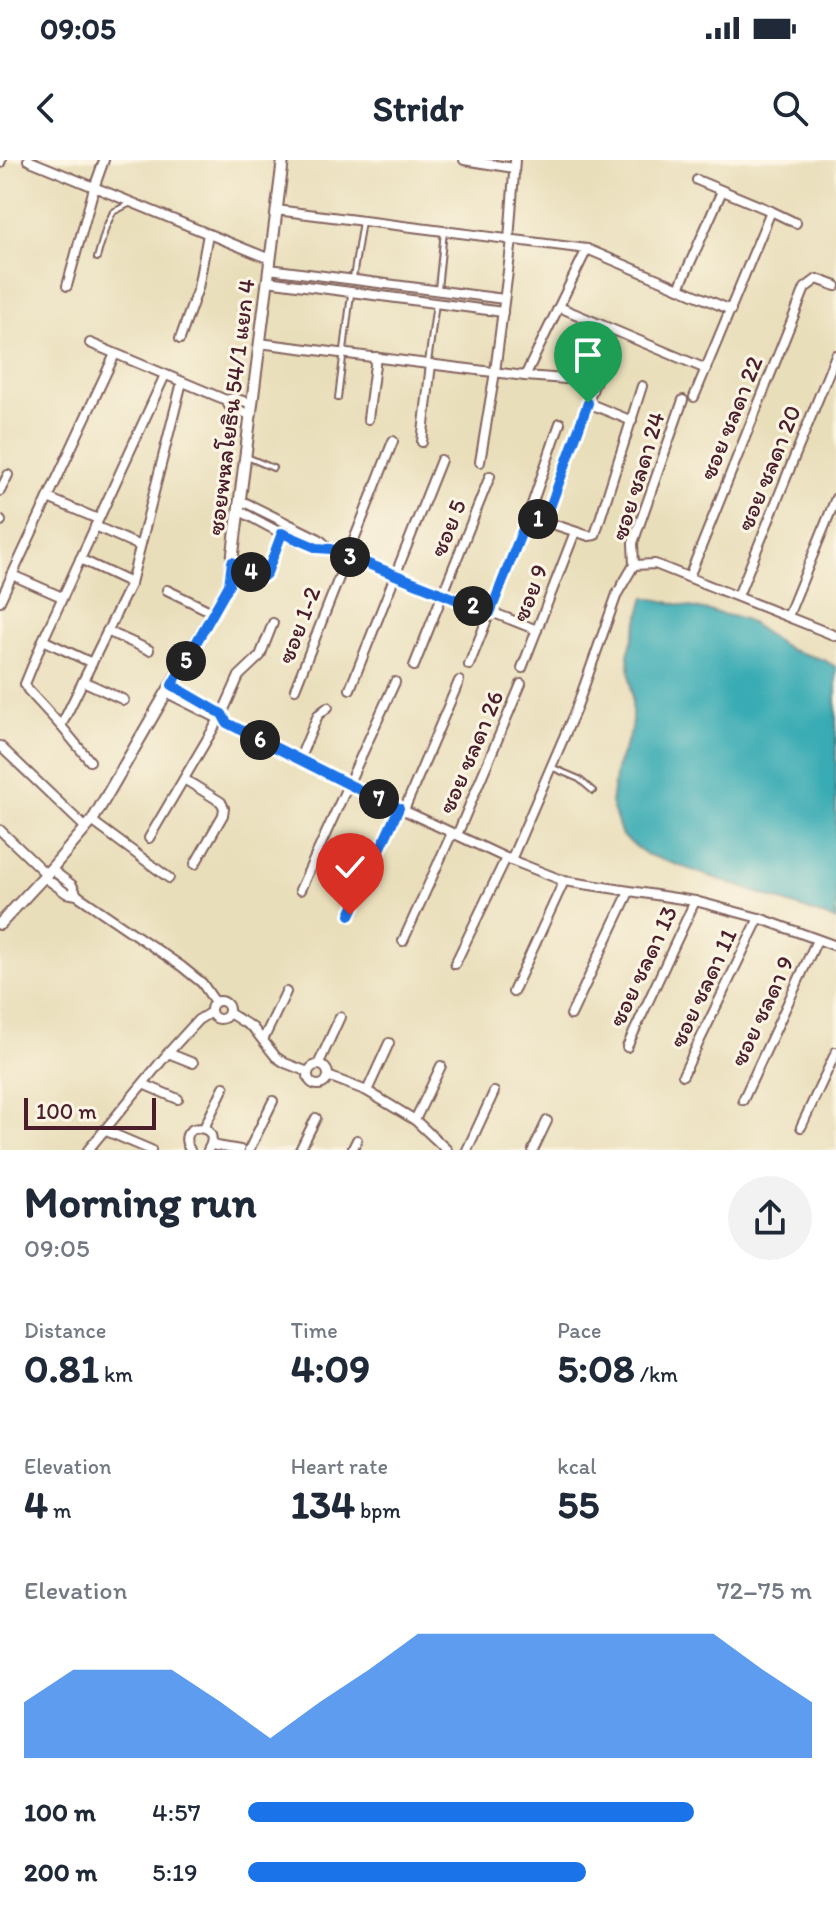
<!DOCTYPE html>
<meta charset="utf-8">
<style>
body{margin:0;font-family:Itim,"Playpen Sans Thai",sans-serif;background:#f2f2f3;color:#1f2937;height:100vh;display:flex;flex-direction:column;font-size:30px;white-space:nowrap}
*{box-sizing:border-box;margin:0}
p{font-size:26px;color:#747a83}
.icon{flex:none;width:44px;height:44px;fill:none;stroke:currentColor;stroke-width:2;stroke-linecap:round;stroke-linejoin:round}
.map{position:relative;height:990px;overflow:hidden}
.sheet{display:flex;flex-direction:column;background:#fff;flex:1}
.sheet>*{flex:none}
.scale{position:absolute;left:24px;bottom:20px;width:132px;box-sizing:border-box;padding-left:8px;border:4px solid #4a1f2b;border-top:0;font-size:22px;line-height:28px;white-space:nowrap;color:#4a1f2b;-webkit-text-stroke:6px #fcf5e5;paint-order:stroke}
.pin{position:absolute;display:grid;place-items:center;width:68px;height:68px;color:#fff;margin:-82px -34px;border-radius:50% 50% 50% 0;rotate:-45deg;box-shadow:0 0 8px #0007}
.pin .icon{rotate:45deg}
.km{position:absolute;width:40px;height:40px;margin:-20px;border-radius:50%;background:#222;color:#fff;font-size:22px;line-height:40px;text-align:center}
.round{display:grid;place-items:center;flex:none;width:84px;height:84px;border-radius:42px;background:#f2f2f3}
.summary{display:flex;align-items:center;justify-content:space-between;height:136px;padding:0 24px}
h1{font-size:44px;font-weight:800;line-height:60px}
.figures{display:grid;grid-template-columns:repeat(3,1fr);gap:12px;height:136px;padding:8px 24px}
.figures div{display:grid;align-content:center}
.figures b{font-size:40px;font-weight:800}
.figures small{font-size:22px;font-weight:400}
.figures p{font-size:22px}
.chart{height:224px;padding:16px 24px}
.chart p{display:flex;justify-content:space-between}
.chart svg{width:100%;height:144px;margin-top:8px;fill:#1a73e8;opacity:.7}
ul{padding:0 24px;list-style:none;font-size:26px}
li{display:grid;grid-template-columns:128px 96px 1fr;align-items:center;height:60px}
li i{height:20px;border-radius:10px;background:#1a73e8}
.status{display:flex;justify-content:space-between;align-items:center;height:56px;padding:0 40px;background:#fff;direction:ltr}
.status svg{height:22px;fill:currentColor}
header{display:flex;justify-content:space-between;align-items:center;height:104px;padding:0 24px;background:#fff;font-size:36px;font-weight:800}
.map>svg:first-child{display:block}
.water{fill:#39abb4;stroke:#426570;stroke-width:2}
.lines{fill:none;stroke-linecap:round;stroke-linejoin:round}
.service-casing{stroke:#82625d;stroke-width:8}
.minor-casing{stroke:#82625d;stroke-width:12}
.tertiary-casing{stroke:#82625d;stroke-width:14}
.service{stroke:#fff;stroke-width:4}
.minor{stroke:#fff;stroke-width:8}
.tertiary{stroke:#fff;stroke-width:10}
.route-casing{stroke:#fff;stroke-width:16}
.route{stroke:#1a73e8;stroke-width:10}
.labels{text-anchor:middle;stroke-width:6;stroke-linejoin:round;paint-order:stroke}
.street-label{font-size:24px;fill:#4a1f2b;stroke:#fcf5e5}
</style>
<div class="status"><b>09:05</b><svg viewBox="0 0 49 12"><path d="M0 12V9h3v3zM5 12V6h3v6zM10 12V3h3v9zM15 12V0h3v12zM26 1h20v11H26zM47 4h2v5h-2z"/></svg></div>
<header><svg class="icon" aria-label="back" viewBox="0 0 24 24"><path d="M15 5l-7 7 7 7"/></svg>Stridr<svg class="icon" aria-label="search" viewBox="0 0 24 24"><circle cx="10" cy="10" r="6"/><path d="M15 15l6 6"/></svg></header>
<div class="map">
<svg width="836" height="990" viewBox="0 0 836 990">
<rect width="100%" height="100%" fill="#fcf5e5"/>
<filter id="ink" filterUnits="userSpaceOnUse"><feTurbulence type="fractalNoise" baseFrequency=".0125" numOctaves="2"/><feDisplacementMap in="SourceGraphic" scale="16" xChannelSelector="R" yChannelSelector="G"/><feConvolveMatrix kernelMatrix="1 2 1 2 8 2 1 2 1" color-interpolation-filters="sRGB"/></filter>
<filter id="wash" filterUnits="userSpaceOnUse"><feTurbulence type="fractalNoise" baseFrequency=".006" numOctaves="4" result="noise"/><feDisplacementMap in="SourceGraphic" scale="32" xChannelSelector="R" yChannelSelector="G"/><feGaussianBlur stdDeviation="1.8" result="paint"/><feColorMatrix in="noise" values="0 0 0 0 0 0 0 0 0 0 0 0 0 0 0 0 0 1.4 0 .05"/><feComposite in="paint" operator="in"/></filter>
<g filter="url(#wash)">
<rect width="100%" height="100%" fill="#e9deba"/>
<polygon class="water" points="645,437 744,459 790,490 824,500 836,507 836,760 646,694 622,676 611,643 616,609 632,569 632,536 628,495"/>
</g>
<g filter="url(#ink)">
<g class="lines">
<g class="service-casing">
<g id="service">
<polyline points="97,98 106,67 113,52 129,44"/>
<polyline points="353,118 362,61"/>
<polyline points="438,129 444,71"/>
<polyline points="428,203 436,143"/>
<polyline points="338,238 351,134"/>
<polyline points="247,297 273,308"/>
<polyline points="234,403 260,416 264,416 282,374"/>
<polyline points="551,607 579,619 593,631"/>
</g>
</g>
<g class="minor-casing">
<g id="minor">
<polyline points="28,0 270,99"/>
<polyline points="464,0 514,8"/>
<polyline points="0,3 1,0"/>
<polyline points="697,20 771,51 796,63"/>
<polyline points="276,50 587,89 731,150"/>
<polyline points="509,80 515,0"/>
<polyline points="269,109 504,139"/>
<polyline points="267,121 503,152"/>
<polyline points="67,126 94,28 104,0"/>
<polyline points="679,128 722,31"/>
<polyline points="559,147 706,209"/>
<polyline points="180,179 198,128 208,74"/>
<polyline points="90,183 226,240 229,246 250,255"/>
<polyline points="259,183 525,216 566,219"/>
<polyline points="525,216 587,89"/>
<polyline points="694,237 771,51"/>
<polyline points="226,240 234,238 252,244"/>
<polyline points="588,243 632,261"/>
<polyline points="368,259 376,197"/>
<polyline points="422,282 431,204"/>
<polyline points="480,302 495,212 512,80"/>
<polyline points="0,331 8,315"/>
<polyline points="48,338 98,359"/>
<polyline points="240,340 319,379 330,389"/>
<path d="M238 350C267 365 298 386 331 389L537 470"/>
<polyline points="528,356 589,376 595,375 642,226"/>
<polyline points="0,360 1,361"/>
<polyline points="545,361 601,206"/>
<polyline points="95,366 140,386"/>
<polyline points="80,399 131,423"/>
<polyline points="634,405 655,404 836,476"/>
<polyline points="634,405 633,383 683,240"/>
<polyline points="12,415 62,437"/>
<polyline points="689,417 805,128 817,119 836,126"/>
<polyline points="167,430 214,453"/>
<polyline points="738,436 836,195"/>
<polyline points="0,441 115,194"/>
<polyline points="788,456 836,338"/>
<polyline points="107,471 149,490"/>
<polyline points="43,480 92,503"/>
<polyline points="469,505 528,356 560,263"/>
<polyline points="414,506 490,316"/>
<polyline points="522,508 575,372"/>
<polyline points="83,521 124,540"/>
<polyline points="172,525 223,555"/>
<polyline points="295,529 393,281"/>
<polyline points="350,529 441,300"/>
<polyline points="167,533 356,628 506,698 564,721 695,741 759,758 836,786"/>
<polyline points="61,566 131,423 182,222"/>
<polyline points="0,586 86,668"/>
<polyline points="299,600 318,555 328,547"/>
<polyline points="90,601 61,566 28,530 25,524 43,480 165,215"/>
<polyline points="184,619 221,642 224,648 223,655 195,704"/>
<polyline points="404,650 459,521"/>
<polyline points="92,661 169,718"/>
<polyline points="0,670 46,714"/>
<polyline points="457,675 521,524"/>
<polyline points="149,678 222,554 239,516 260,496 273,463"/>
<polyline points="511,700 576,549 617,434 634,405"/>
<polyline points="51,709 72,725 77,735"/>
<polyline points="44,717 66,733 77,735 181,806 202,823 215,842"/>
<polyline points="300,730 395,522"/>
<polyline points="350,755 399,648"/>
<polyline points="403,781 452,673"/>
<polyline points="455,804 506,698"/>
<polyline points="513,832 564,721"/>
<circle cx="220" cy="850" r="9"/>
<polyline points="229,853 253,868 276,897 285,903 308,912"/>
<polyline points="571,855 629,732"/>
<polyline points="263,880 286,832"/>
<polyline points="627,887 695,741"/>
<polyline points="168,893 193,903"/>
<circle cx="318" cy="915" r="10"/>
<polyline points="318,905 340,857"/>
<polyline points="683,915 759,758"/>
<polyline points="328,916 367,931 415,960 447,990"/>
<polyline points="143,924 178,939"/>
<polyline points="367,931 389,883"/>
<polyline points="743,940 817,780"/>
<polyline points="415,960 441,906"/>
<polyline points="801,967 836,892"/>
<polyline points="204,968 224,927"/>
<polyline points="104,970 151,990"/>
<polyline points="211,985 240,990"/>
<polyline points="88,990 168,893 198,860 211,852"/>
<path d="M190 990C172 961 226 961 208 990"/>
<polyline points="249,990 273,941"/>
<polyline points="300,990 316,958"/>
<polyline points="352,990 357,980"/>
<polyline points="467,990 494,932"/>
<polyline points="533,990 547,961"/>
</g>
</g>
<g class="tertiary-casing">
<polyline id="tertiary" points="0,764 51,709 92,661 229,425 283,0"/>
</g>
<use href="#service" class="service"/>
<use href="#minor" class="minor"/>
<use href="#tertiary" class="tertiary"/>
</g>
</g>
<g class="lines" filter="url(#ink)">
<g class="route-casing">
<polyline id="route" points="350,755 399,648 356,628 227,563 222,554 172,525 224,434 229,425 232,402 260,416 264,416 267,413 282,373 317,388 331,389 490,453 528,356 545,361 588,243"/>
</g>
<use href="#route" class="route"/>
</g>
<g class="labels">
<g class="street-label">
<text transform="translate(231 247) rotate(-83)" y="8">ซอยพหลโยธิน 54/1 แยก 4</text>
<text transform="translate(731 258) rotate(-68)" y="8">ซอย ชลดา 22</text>
<text transform="translate(769 308) rotate(-68)" y="8">ซอย ชลดา 20</text>
<text transform="translate(638 316) rotate(-73)" y="8">ซอย ชลดา 24</text>
<text transform="translate(448 368) rotate(-68)" y="8">ซอย 5</text>
<text transform="translate(530 433) rotate(-69)" y="8">ซอย 9</text>
<text transform="translate(299 465) rotate(-69)" y="8">ซอย 1-2</text>
<text transform="translate(471 592) rotate(-67)" y="8">ซอย ชลดา 26</text>
<text transform="translate(643 806) rotate(-65)" y="8">ซอย ชลดา 13</text>
<text transform="translate(703 828) rotate(-65)" y="8">ซอย ชลดา 11</text>
<text transform="translate(762 851) rotate(-65)" y="8">ซอย ชลดา 9</text>
</g>
</g>
</svg>
<div class="scale">100 m</div>
<div class="pin" style="left:588px;top:243px;background:#1e9e55"><svg class="icon" aria-label="arrive" viewBox="0 0 24 24"><path d="M6 21V4h12l-3 4 3 4H6"/></svg></div>
<div class="pin" style="left:350px;top:755px;background:#d93025"><svg class="icon" aria-label="check" viewBox="0 0 24 24"><path d="M5 12l5 5 9-10"/></svg></div>
<b class="km" style="left:538px;top:359px">1</b>
<b class="km" style="left:473px;top:446px">2</b>
<b class="km" style="left:350px;top:397px">3</b>
<b class="km" style="left:251px;top:412px">4</b>
<b class="km" style="left:186px;top:501px">5</b>
<b class="km" style="left:260px;top:580px">6</b>
<b class="km" style="left:379px;top:639px">7</b>
</div>
<section class="sheet">
<div class="summary"><div><h1>Morning run</h1><p>09:05</p></div><a class="round"><svg class="icon" aria-label="share" viewBox="0 0 24 24"><path d="M12 15V3M7 8l5-5 5 5M5 13v7h14v-7"/></svg></a></div>
<div class="figures">
<div><p>Distance</p><b>0.81<small> km</small></b></div>
<div><p>Time</p><b>4:09</b></div>
<div><p>Pace</p><b>5:08<small> /km</small></b></div>
</div>
<div class="figures">
<div><p>Elevation</p><b>4<small> m</small></b></div>
<div><p>Heart rate</p><b>134<small> bpm</small></b></div>
<div><p>kcal</p><b>55</b></div>
</div>
<div class="chart"><p><span>Elevation</span>72–75 m</p>
<svg viewBox="0 0 160 44" preserveAspectRatio="none"><path d="M0 44V27L10 17L20 17L30 17L40 27L50 38L60 27L70 17L80 6L90 6L100 6L110 6L120 6L130 6L140 6L150 17L160 27V44z"/></svg>
</div>
<ul>
<li><b>100 m</b>4:57<i style="width:79%"></i></li>
<li><b>200 m</b>5:19<i style="width:60%"></i></li>
</ul>
</section>
